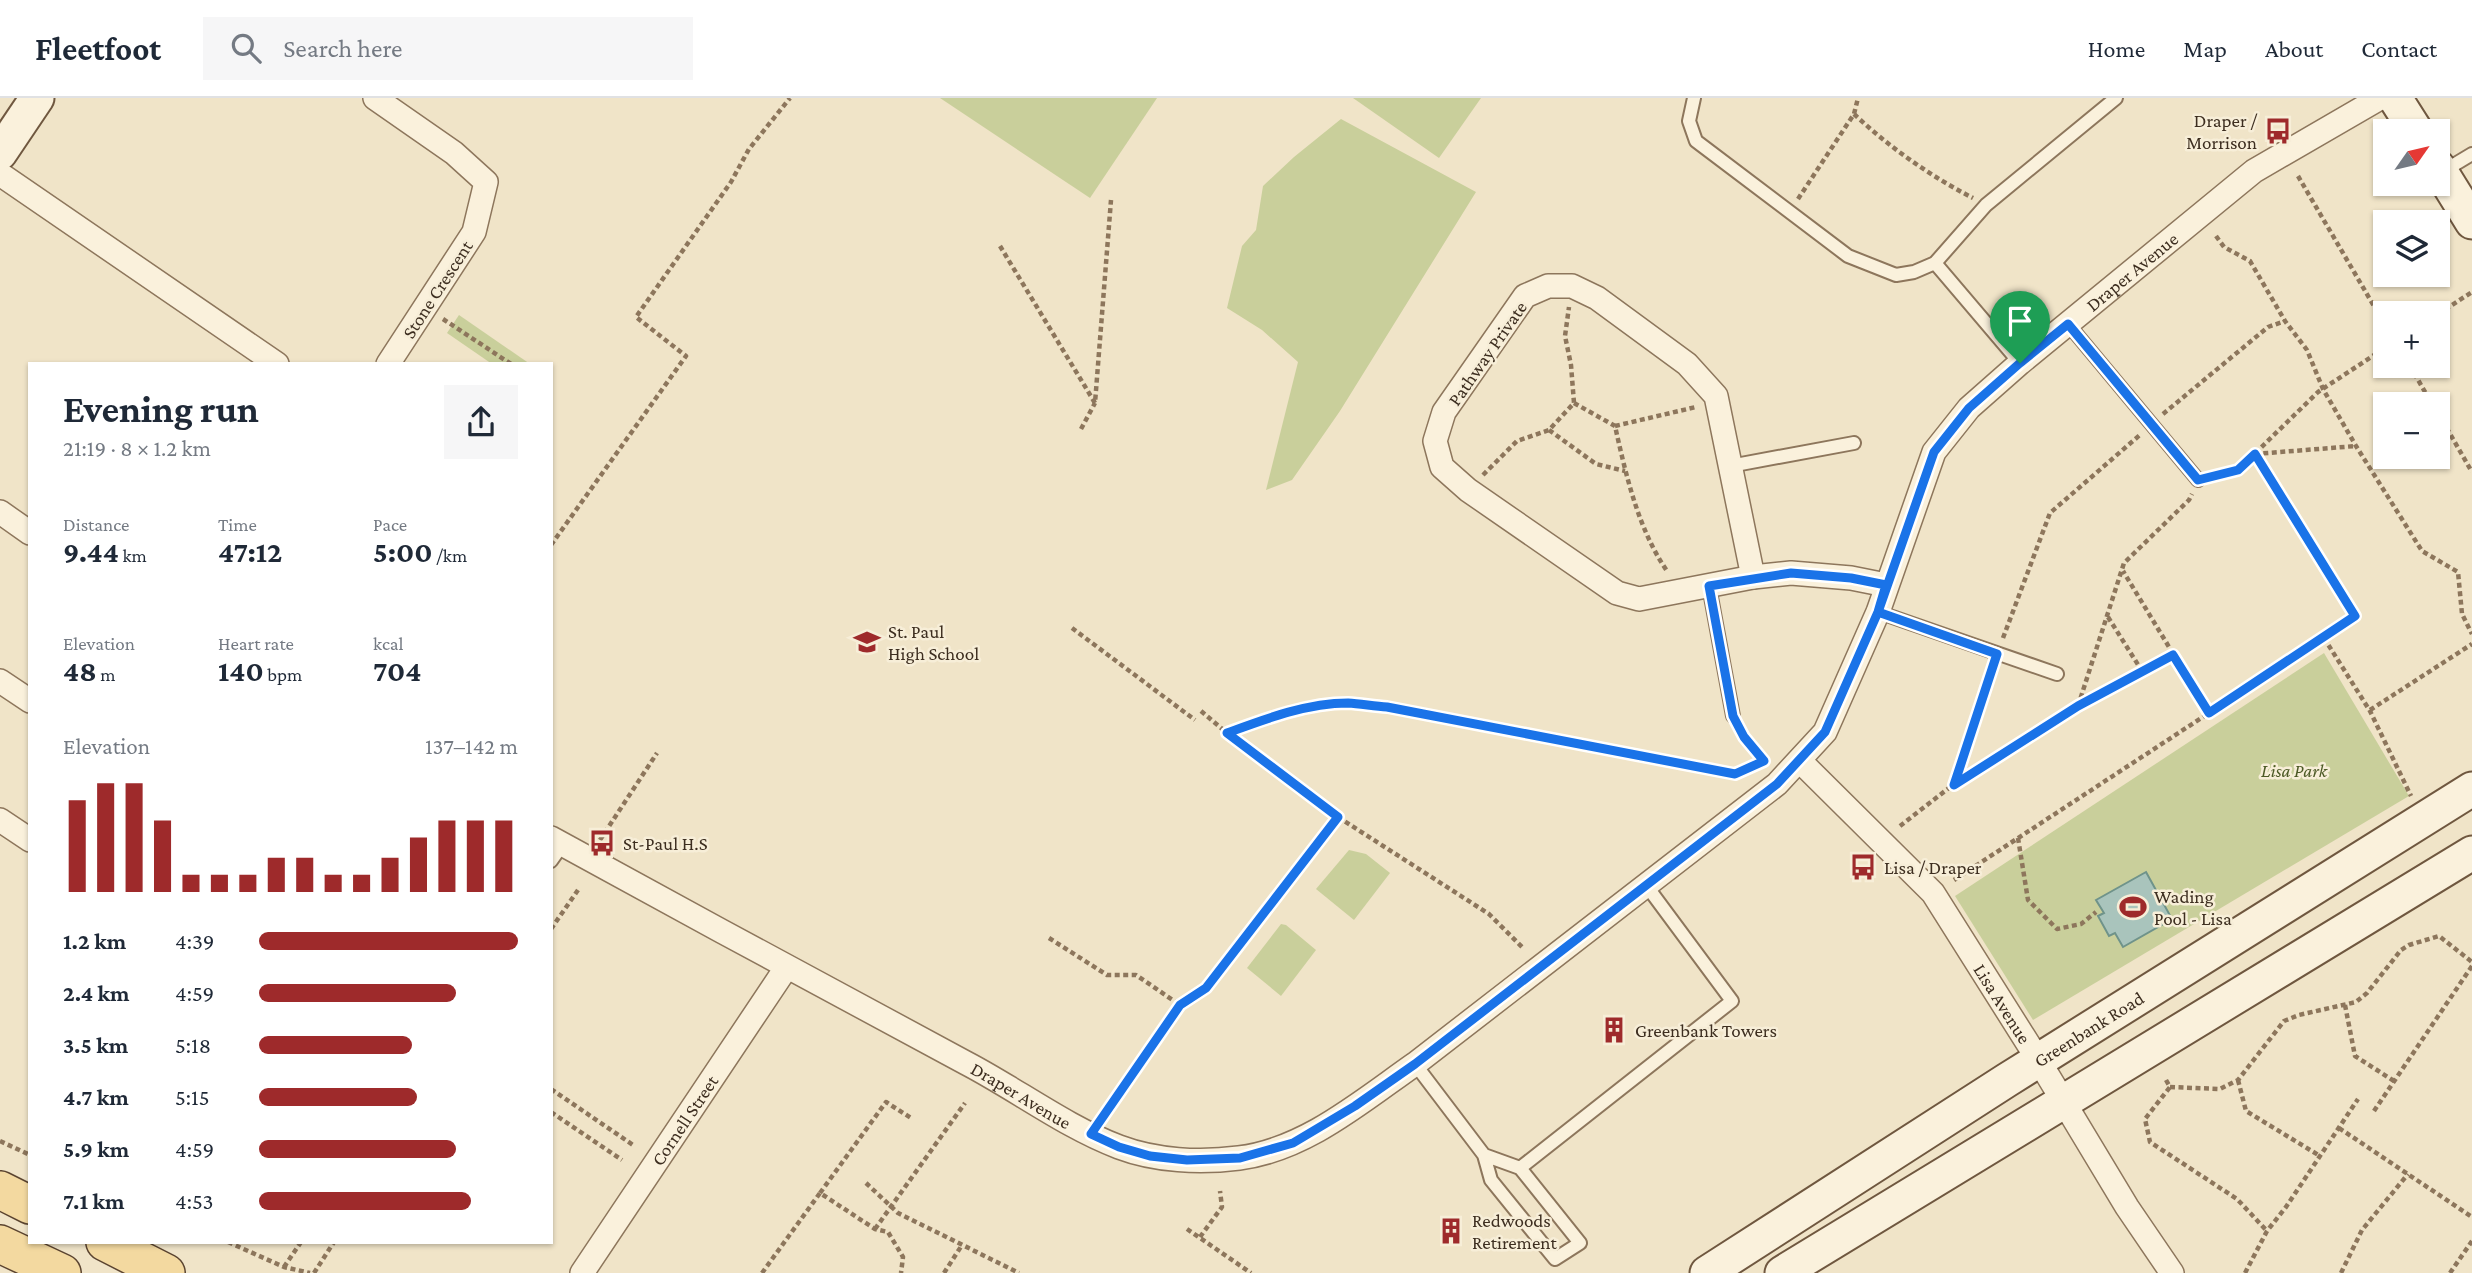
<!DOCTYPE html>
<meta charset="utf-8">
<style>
body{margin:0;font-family:"Crimson Pro",serif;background:#f6f6f7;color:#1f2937;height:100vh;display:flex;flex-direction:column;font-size:26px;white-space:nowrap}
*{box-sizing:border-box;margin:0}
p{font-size:23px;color:#747a83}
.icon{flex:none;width:38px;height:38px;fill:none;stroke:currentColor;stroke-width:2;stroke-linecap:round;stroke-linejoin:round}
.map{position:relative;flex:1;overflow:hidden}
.side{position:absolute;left:28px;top:264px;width:525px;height:882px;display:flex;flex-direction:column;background:#fff;border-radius:0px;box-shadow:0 2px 5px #0004}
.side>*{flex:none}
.needle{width:46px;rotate:56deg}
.controls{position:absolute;left:2373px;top:21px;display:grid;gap:14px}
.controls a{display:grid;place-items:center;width:77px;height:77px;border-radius:0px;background:#fff;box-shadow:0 2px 5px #0004;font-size:35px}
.pin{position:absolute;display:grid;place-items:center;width:60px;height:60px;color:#fff;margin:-72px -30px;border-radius:50% 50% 50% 0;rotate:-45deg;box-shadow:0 0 7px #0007}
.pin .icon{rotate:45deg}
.round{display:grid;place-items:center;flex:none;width:74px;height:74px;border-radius:0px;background:#f6f6f7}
.head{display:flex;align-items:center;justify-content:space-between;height:119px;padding:0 35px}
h1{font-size:38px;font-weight:700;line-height:52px}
.figures{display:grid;grid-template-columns:repeat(3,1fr);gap:10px;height:119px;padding:7px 35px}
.figures div{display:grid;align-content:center}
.figures b{font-size:30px;font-weight:700}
.figures small{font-size:19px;font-weight:400}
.figures p{font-size:19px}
.chart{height:196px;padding:14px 35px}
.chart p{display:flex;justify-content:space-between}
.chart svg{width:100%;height:126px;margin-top:7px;stroke:#9e2a2b;stroke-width:6}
ul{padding:0 35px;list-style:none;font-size:23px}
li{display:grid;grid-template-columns:112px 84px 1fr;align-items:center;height:52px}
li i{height:18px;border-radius:9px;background:#9e2a2b}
header{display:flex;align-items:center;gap:42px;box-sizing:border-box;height:98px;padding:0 35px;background:#fff;border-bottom:2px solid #e0e1e3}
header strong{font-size:33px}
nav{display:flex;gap:38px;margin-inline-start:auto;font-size:24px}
.search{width:490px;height:63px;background:#f6f6f7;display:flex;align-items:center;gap:18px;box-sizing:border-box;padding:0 24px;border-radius:0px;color:#747a83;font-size:26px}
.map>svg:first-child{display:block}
.green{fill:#c9cf9b}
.water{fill:#a9c4bc;stroke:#6f938a;stroke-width:2}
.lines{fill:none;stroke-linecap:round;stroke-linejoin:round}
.lane-casing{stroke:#8d765c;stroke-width:16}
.street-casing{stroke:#8d765c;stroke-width:26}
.secondary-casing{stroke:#6f573f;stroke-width:37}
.primary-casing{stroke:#5b4430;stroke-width:40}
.path{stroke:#8d765c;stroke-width:4.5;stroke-dasharray:5 3.5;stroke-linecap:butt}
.lane{stroke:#faf1dc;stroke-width:12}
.street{stroke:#faf1dc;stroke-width:23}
.secondary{stroke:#faf1dc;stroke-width:33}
.primary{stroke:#f3d9a0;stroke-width:37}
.route-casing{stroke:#fff;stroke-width:14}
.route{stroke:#1a73e8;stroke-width:9}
.labels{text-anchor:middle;stroke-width:5;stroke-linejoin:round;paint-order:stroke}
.poi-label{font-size:19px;fill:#3d2e20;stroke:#f7eed8;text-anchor:start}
.street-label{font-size:19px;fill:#3d2e20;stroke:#f7eed8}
.park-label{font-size:19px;font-style:italic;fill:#4d5a26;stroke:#f7eed8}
</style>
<header>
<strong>Fleetfoot</strong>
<div class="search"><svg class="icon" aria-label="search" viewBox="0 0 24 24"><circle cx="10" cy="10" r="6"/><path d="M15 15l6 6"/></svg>Search here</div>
<nav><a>Home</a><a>Map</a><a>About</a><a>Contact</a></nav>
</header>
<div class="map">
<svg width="2472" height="1175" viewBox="0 0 2472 1175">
<rect width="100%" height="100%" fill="#f0e4c8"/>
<g class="green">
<polygon points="940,0 1157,0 1090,100"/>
<polygon points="1353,0 1481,0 1439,60"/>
<polygon points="1341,21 1476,94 1340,313 1292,382 1266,392 1298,264 1262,232 1227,210 1242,148 1256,132 1263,88 1294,59"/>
<polygon points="459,217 530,266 492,266 447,235"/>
<polygon points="2324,555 2409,698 2033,922 1955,798"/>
<polygon points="1349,752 1366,756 1390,775 1354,822 1316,791"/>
<polygon points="1281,826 1286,827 1316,852 1281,898 1247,870"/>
</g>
<polygon class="water" points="2146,774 2172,821 2123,849 2115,835 2109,838 2098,818 2104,815 2096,802"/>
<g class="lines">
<g class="lane-casing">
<g id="lane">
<polyline points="1694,0 1689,23 1696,43 1848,158 1896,177 1914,174 1935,165 1986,107 2116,0"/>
<polyline points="2442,74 2472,56"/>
<polyline points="1935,165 2020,265"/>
<polyline points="2068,226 2198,382"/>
<polyline points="1730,368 1854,345"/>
<polyline points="1709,488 1733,618"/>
<polyline points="1878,514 2057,576"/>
<polyline points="551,763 563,746"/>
<polyline points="1415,966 1484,1057 1491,1082 1555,1161 1580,1145 1520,1070 1484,1057"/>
<polyline points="1520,1070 1732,903 1646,787"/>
</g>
</g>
<g class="street-casing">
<g id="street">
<polyline points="375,0 454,55 486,84 474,134 388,266"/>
<polyline points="0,76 277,266"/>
<polygon points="1548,188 1572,188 1597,200 1687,266 1716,298 1753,479 1639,501 1617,495 1468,392 1442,369 1435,343 1444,314 1525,198"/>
<polyline points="0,414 30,435"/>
<polyline points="1753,479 1791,475 1851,480 1886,487"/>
<polyline points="0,583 30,603"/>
<path id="s1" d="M1800 663 1933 795 2039 963 2127 1109 2172 1175"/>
<polyline points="0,722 30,742"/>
<path id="s2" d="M551 740C689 816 827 890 966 965 1016 991 1066 1029 1119 1049 1156 1063 1200 1065 1239 1060 1305 1052 1362 1003 1415 966L1777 686 1825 634 1878 514 1934 354 1969 310 2020 265 2254 73 2380 0"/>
<path id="s3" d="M582 1175 786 870"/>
</g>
</g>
<g class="secondary-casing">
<g id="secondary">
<polyline points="2395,0 2416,33"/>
<polyline points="0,55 37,0"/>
<polyline points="2438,69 2472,124"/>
<path id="s4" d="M1707 1175 2007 982 2472 691"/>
<polyline points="1782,1175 2472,755"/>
</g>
</g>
<g class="primary-casing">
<g id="primary">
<polyline points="0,1092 30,1107"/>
<polyline points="105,1144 166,1175"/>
<polyline points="0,1146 62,1175"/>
</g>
</g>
<g class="path">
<path d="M1854 16C1889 49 1930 78 1973 100"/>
<polyline points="2298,78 2385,227"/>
<polyline points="1798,101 1854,16 1858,0"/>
<polyline points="2216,138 2224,149 2250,163 2285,223 2307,252 2323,291 2356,348 2422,453 2458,474 2462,516 2472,536"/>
<polyline points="1000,148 1095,305 1111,102"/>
<polyline points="2438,216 2472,194"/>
<polyline points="443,221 511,266"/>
<polyline points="2410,268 2432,306"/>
<path d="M1574 305 1615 328C1626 377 1638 431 1667 473"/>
<polyline points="2438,315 2472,374"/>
<polyline points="2163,316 2268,229 2285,223"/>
<polyline points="1615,328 1696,309"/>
<polyline points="1081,331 1095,305"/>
<polyline points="1549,332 1596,366 1625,373"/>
<polyline points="1483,377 1517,343 1549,332 1574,305 1571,267 1565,238 1569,209"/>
<polyline points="2212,378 2238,372 2318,294 2385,250"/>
<polyline points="551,447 686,258 636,219 731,84 749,51 790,0"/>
<polyline points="2108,519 2142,573"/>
<polyline points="1072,530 1195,622"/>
<polyline points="2003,540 2050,415 2141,336"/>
<polyline points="2324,540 2370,613 2411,698"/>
<polyline points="2078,608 2124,465 2189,402 2192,396"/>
<polyline points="2370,612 2472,546"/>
<path d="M1201 613 1227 635C1265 622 1307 605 1349 605 1361 606 1374 608 1387 609L1735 676 1764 663 1740 631"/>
<polyline points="2209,615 2355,518 2255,356 2356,348"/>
<polyline points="1954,686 1992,571"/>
<polyline points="1338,719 1489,816 1524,851"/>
<polyline points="1900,728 1954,686 2078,608 2173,557"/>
<polyline points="2018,740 2028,802 2057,831 2081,826 2096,814"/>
<polyline points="600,742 657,655"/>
<polyline points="1954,782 2209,615 2123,473"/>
<polyline points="551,831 578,792"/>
<polyline points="1049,840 1107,877 1136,877 1180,907 1103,1018"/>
<polyline points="1180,907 1206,890 1338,719 1227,635"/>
<polyline points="2345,907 2355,958 2394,983"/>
<polyline points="2166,982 2170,989 2145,1021 2150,1044 2237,1101 2267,1133"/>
<polyline points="2238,982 2246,1013 2320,1058"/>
<polyline points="2170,989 2220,991 2238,982 2284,923 2299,917 2356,904 2367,895 2401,852 2409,847 2439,838 2472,864"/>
<polyline points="551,991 633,1047"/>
<polyline points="2374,1013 2472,868"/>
<polyline points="551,1014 622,1062"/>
<polyline points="2339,1030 2472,1119"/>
<polyline points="0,1043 30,1057"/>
<polyline points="866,1085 898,1115 1019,1175"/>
<polyline points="820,1095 886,1004 911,1020"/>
<polyline points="875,1131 965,1005"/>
<polyline points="1187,1131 1251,1175"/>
<polyline points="1200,1139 1222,1109 1220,1093"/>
<polyline points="228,1144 284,1169 310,1175"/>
<polyline points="284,1169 301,1144"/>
<polyline points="314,1175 334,1144"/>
<polyline points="762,1175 820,1095 875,1131 888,1134 903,1159 901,1175"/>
<polyline points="944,1175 962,1147"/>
<polyline points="2245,1175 2267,1133 2286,1109 2358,1001"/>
<polyline points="2341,1175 2362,1132 2408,1076"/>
<polyline points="2450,1175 2472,1143"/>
</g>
<use href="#lane" class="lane"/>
<use href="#street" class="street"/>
<use href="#secondary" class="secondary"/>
<use href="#primary" class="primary"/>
</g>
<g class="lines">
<g class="route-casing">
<path id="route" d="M2020 265 1969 310 1934 354 1878 514 1825 634 1777 686 1415 966 1355 1008 1293 1045 1240 1060 1187 1062 1150 1058 1119 1049 1091 1036 1180 907 1206 890 1338 719 1227 635C1265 621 1307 605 1348 605 1361 606 1374 608 1387 609L1735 676 1764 663 1744 639 1733 618 1709 488 1791 475 1851 480 1886 487 1878 514 1997 556 1954 687 2078 608 2173 557 2209 615 2355 518 2255 356 2238 372 2198 382 2068 226 2020 265"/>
</g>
<use href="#route" class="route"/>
</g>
<defs>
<g id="bus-bare" transform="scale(2.1)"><path d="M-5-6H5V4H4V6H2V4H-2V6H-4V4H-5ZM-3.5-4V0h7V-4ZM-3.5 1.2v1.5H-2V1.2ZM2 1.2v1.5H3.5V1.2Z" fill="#9e2a2b" stroke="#f7eed8" stroke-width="2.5" paint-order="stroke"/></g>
<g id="school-bare" transform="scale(2.1)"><path d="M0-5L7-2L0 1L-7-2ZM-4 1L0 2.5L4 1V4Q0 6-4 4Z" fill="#9e2a2b" stroke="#f7eed8" stroke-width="2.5" paint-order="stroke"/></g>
<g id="stadium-bare" transform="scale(2.1)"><path d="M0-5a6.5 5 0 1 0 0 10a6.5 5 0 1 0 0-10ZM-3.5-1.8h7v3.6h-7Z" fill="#9e2a2b" stroke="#f7eed8" stroke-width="2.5" paint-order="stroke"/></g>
<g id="building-bare" transform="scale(2.1)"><path d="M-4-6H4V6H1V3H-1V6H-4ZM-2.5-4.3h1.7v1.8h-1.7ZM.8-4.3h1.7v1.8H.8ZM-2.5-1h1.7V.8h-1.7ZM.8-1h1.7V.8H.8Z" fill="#9e2a2b" stroke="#f7eed8" stroke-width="2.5" paint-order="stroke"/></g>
</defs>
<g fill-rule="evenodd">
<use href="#bus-bare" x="2278" y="33"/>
<use href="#school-bare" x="867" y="544"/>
<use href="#bus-bare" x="602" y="745"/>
<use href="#bus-bare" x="1863" y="769"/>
<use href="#stadium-bare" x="2133" y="809"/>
<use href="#building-bare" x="1614" y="932"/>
<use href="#building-bare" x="1451" y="1133"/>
</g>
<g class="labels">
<g class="poi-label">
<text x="2257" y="29" text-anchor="end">Draper /<tspan x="2257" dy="22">Morrison</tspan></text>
<text x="888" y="540">St. Paul<tspan x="888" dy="22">High School</tspan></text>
<text x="623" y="752">St-Paul H.S</text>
<text x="1884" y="776">Lisa / Draper</text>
<text x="2154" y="805">Wading<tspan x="2154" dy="22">Pool - Lisa</tspan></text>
<text x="1635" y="939">Greenbank Towers</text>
<text x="1472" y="1129">Redwoods<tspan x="1472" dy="22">Retirement</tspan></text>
</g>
<g class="street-label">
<text dy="7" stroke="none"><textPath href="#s2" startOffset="2068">Draper Avenue</textPath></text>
<text transform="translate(437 191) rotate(-57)" y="7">Stone Crescent</text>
<text transform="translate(1487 255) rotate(-55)" y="7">Pathway Private</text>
<text dy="7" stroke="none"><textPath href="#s1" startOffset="318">Lisa Avenue</textPath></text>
<text dy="7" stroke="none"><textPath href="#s4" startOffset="453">Greenbank Road</textPath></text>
<text dy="7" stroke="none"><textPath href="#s2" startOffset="536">Draper Avenue</textPath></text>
<text dy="7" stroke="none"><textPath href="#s3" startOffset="184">Cornell Street</textPath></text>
</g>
<g class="park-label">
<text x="2294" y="679">Lisa Park</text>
</g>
</g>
</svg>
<div class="controls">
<a><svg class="needle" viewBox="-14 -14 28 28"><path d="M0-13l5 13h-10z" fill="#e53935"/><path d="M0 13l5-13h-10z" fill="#747a83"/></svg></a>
<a><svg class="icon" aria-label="layers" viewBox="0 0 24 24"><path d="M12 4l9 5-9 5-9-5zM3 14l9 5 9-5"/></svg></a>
<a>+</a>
<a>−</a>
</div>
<div class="pin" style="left:2020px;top:265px;background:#1e9e55"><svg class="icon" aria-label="arrive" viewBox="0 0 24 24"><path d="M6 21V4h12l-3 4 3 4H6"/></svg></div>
<section class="side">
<div class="head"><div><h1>Evening run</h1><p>21:19 · 8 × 1.2 km</p></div><a class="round"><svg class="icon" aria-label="share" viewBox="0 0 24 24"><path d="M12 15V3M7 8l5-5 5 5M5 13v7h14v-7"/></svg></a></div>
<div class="figures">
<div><p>Distance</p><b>9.44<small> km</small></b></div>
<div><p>Time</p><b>47:12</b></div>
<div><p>Pace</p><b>5:00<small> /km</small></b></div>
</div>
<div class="figures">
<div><p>Elevation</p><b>48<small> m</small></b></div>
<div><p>Heart rate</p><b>140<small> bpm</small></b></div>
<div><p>kcal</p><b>704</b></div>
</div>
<div class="chart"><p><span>Elevation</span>137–142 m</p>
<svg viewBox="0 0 160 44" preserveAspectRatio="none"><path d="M5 44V12M15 44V6M25 44V6M35 44V19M45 44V38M55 44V38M65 44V38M75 44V32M85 44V32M95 44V38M105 44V38M115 44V32M125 44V25M135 44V19M145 44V19M155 44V19"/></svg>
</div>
<ul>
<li><b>1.2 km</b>4:39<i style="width:100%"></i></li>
<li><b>2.4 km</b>4:59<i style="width:76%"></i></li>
<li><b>3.5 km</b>5:18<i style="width:59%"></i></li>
<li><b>4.7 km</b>5:15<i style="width:61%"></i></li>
<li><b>5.9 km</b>4:59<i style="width:76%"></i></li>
<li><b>7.1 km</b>4:53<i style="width:82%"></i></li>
</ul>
</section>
</div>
